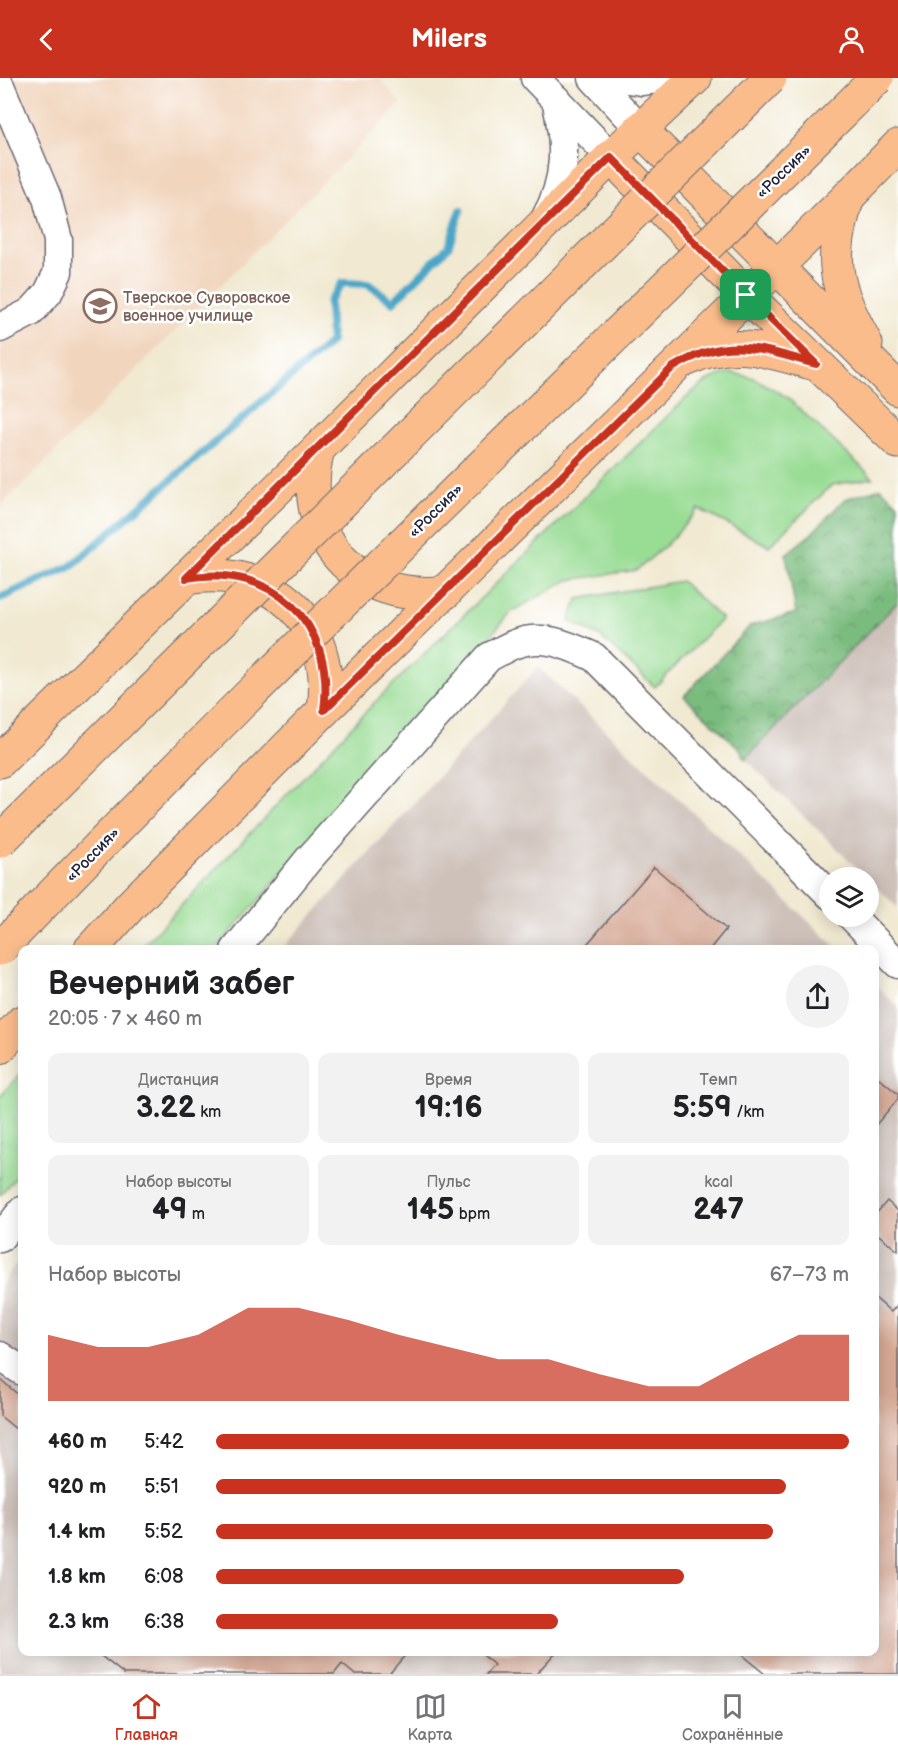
<!DOCTYPE html>
<html lang="ru">
<meta charset="utf-8">
<style>
body{margin:0;font-family:"Balsamiq Sans",sans-serif;background:#f2f2f2;color:#202124;height:100vh;display:flex;flex-direction:column;font-size:22px;white-space:nowrap}
*{box-sizing:border-box;margin:0}
p{font-size:20px;color:#757577}
.icon{flex:none;width:33px;height:33px;fill:none;stroke:currentColor;stroke-width:2;stroke-linecap:round;stroke-linejoin:round}
.map{position:relative;flex:1;overflow:hidden}
.details{position:absolute;left:18px;top:867px;width:861px;height:711px;display:flex;flex-direction:column;background:#fff;border-radius:12px;box-shadow:0 3px 15px #0003}
.details>*{flex:none}
.tools{position:absolute;left:819px;top:789px;display:grid;gap:12px}
.tools a{display:grid;place-items:center;width:60px;height:60px;border-radius:50%;background:#fff;box-shadow:0 3px 15px #0003;font-size:30px}
.pin{position:absolute;display:grid;place-items:center;width:51px;height:51px;color:#fff;margin:-26px;border-radius:12px;box-shadow:0 3px 9px #0006}
.round{display:grid;place-items:center;flex:none;width:63px;height:63px;border-radius:32px;background:#f2f2f2}
.summary{display:flex;align-items:center;justify-content:space-between;height:102px;padding:0 30px}
h1{font-size:33px;font-weight:700;line-height:45px}
.metrics{display:grid;grid-template-columns:repeat(3,1fr);gap:9px;height:102px;padding:6px 30px}
.metrics div{display:grid;align-content:center;border-radius:12px;background:#f2f2f2;text-align:center}
.metrics b{font-size:30px;font-weight:700}
.metrics small{font-size:16px;font-weight:400}
.metrics p{font-size:16px}
.chart{height:168px;padding:12px 30px}
.chart p{display:flex;justify-content:space-between}
.chart svg{width:100%;height:108px;margin-top:6px;fill:#c8321e;opacity:.7}
ul{padding:0 30px;list-style:none;font-size:20px}
li{display:grid;grid-template-columns:96px 72px 1fr;align-items:center;height:45px}
li i{height:15px;border-radius:8px;background:#c8321e}
header{display:flex;justify-content:space-between;align-items:center;height:78px;padding:0 30px;background:#c8321e;color:#fff;font-size:27px;font-weight:700}
.dock{display:flex;justify-content:space-around;align-items:center;height:84px;border-top:2px solid #e0e0e0;background:#fff;font-size:16px;color:#757577}
.dock a{display:grid;justify-items:center;gap:3px}
.dock .selected{color:#c8321e}
.map>svg:first-child{display:block}
.built{fill:#f1d5bd}
.industrial{fill:#cec1ba}
.green{fill:#99dc94;stroke:#5e7f68;stroke-width:1.5}
.forest{fill:url(#forest-crowns);stroke:#4e6f5c;stroke-width:1.5}
.lines{fill:none;stroke-linecap:round;stroke-linejoin:round}
.stream{stroke:#48a6c7;stroke-width:8}
.building{fill:#d5a894}
.minor-casing{stroke:#6a6870;stroke-width:31}
.major-casing{stroke:#6a6870;stroke-width:35}
.minor{stroke:#fff;stroke-width:28}
.major{stroke:#fabc8b;stroke-width:33}
.highway-bridge-casing{stroke:#6a6870;stroke-width:35;stroke-linecap:butt}
.highway-bridge{stroke:#fabc8b;stroke-width:33}
.route-casing{stroke:#fff;stroke-width:12}
.route{stroke:#c8321e;stroke-width:8}
.labels{text-anchor:middle;stroke-width:5;stroke-linejoin:round;paint-order:stroke}
.street-label{font-size:16px;fill:#22223b;stroke:#fff}
.education-label{font-size:16px;fill:#785e54;stroke:#fff;text-anchor:start}
</style>
<header><svg class="icon" aria-label="back" viewBox="0 0 24 24"><path d="M15 5l-7 7 7 7"/></svg>Milers<svg class="icon" aria-label="person" viewBox="0 0 24 24"><circle cx="12" cy="8" r="4"/><path d="M4 21q1-7 8-7t8 7"/></svg></header>
<div class="map">
<svg width="898" height="1596" viewBox="0 0 898 1596">
<defs>
<pattern id="forest-crowns" width="20" height="18" patternUnits="userSpaceOnUse" patternTransform="scale(1.5)"><rect width="20" height="18" fill="#7abc7e"/><path d="M2 6a3 3 0 1 1 6 0M12 15a3 3 0 1 1 6 0" fill="none" stroke="#649868"/></pattern>
</defs>
<rect width="100%" height="100%" fill="#fff"/>
<filter id="ink" filterUnits="userSpaceOnUse"><feTurbulence type="fractalNoise" baseFrequency=".0167" numOctaves="2"/><feDisplacementMap in="SourceGraphic" scale="12" xChannelSelector="R" yChannelSelector="G"/><feConvolveMatrix kernelMatrix="1 2 1 2 8 2 1 2 1" color-interpolation-filters="sRGB"/></filter>
<filter id="wash" filterUnits="userSpaceOnUse"><feTurbulence type="fractalNoise" baseFrequency=".008" numOctaves="4" result="noise"/><feDisplacementMap in="SourceGraphic" scale="24" xChannelSelector="R" yChannelSelector="G"/><feGaussianBlur stdDeviation="1.35" result="paint"/><feColorMatrix in="noise" values="0 0 0 0 0 0 0 0 0 0 0 0 0 0 0 0 0 1.4 0 .05"/><feComposite in="paint" operator="in"/></filter>
<g filter="url(#wash)">
<rect width="100%" height="100%" fill="#f1e9d1"/>
<polygon class="built" points="0,0 379,0 401,26 0,429"/>
<g class="industrial">
<polygon points="898,524 898,830 745,681"/>
<polygon points="538,589 838,871 281,872"/>
<polygon points="875,906 898,929 898,1596 0,1596 0,1207 22,1178 22,1574 874,1574"/>
</g>
<g class="green">
<path d="M733 295 754 300 787 319 873 400 832 407 769 468 699 431 666 467 637 492 569 502 512 533 216 871 139 872 375 624 687 319C702 306 714 296 733 295Z"/>
<polygon points="681,503 722,541 655,609 601,559 569,543 578,521"/>
<polygon points="22,994 22,1092 0,1117 0,1018"/>
</g>
<polygon class="forest" points="881,410 898,426 898,524 745,681 741,672 684,618 750,548 796,535 786,476 811,456 845,421"/>
<g class="lines">
<polyline class="stream" points="0,520 70,489 331,264 329,224 342,205 368,206 393,224 448,169 461,132"/>
</g>
<g id="blocks">
<g class="building">
<polygon points="654,789 726,851 709,872 582,872"/>
<polygon points="874,996 898,1016 898,1021 874,1049"/>
<polygon points="887,1123 898,1133 898,1173 874,1153 874,1138"/>
<polygon points="874,1219 891,1234 898,1226 898,1596 765,1596 738,1574 874,1574"/>
<polygon points="0,1301 22,1320 22,1356 0,1338"/>
<polygon points="96,1574 408,1574 389,1596 354,1596 342,1586 334,1596 124,1596"/>
<polygon points="484,1574 556,1574 536,1596 486,1596 494,1587 482,1576"/>
</g>
</g>
</g>
<g filter="url(#ink)">
<use href="#blocks" fill-opacity="0" stroke="#6a6870" stroke-width="1.5"/>
<g class="lines">
<g class="minor-casing">
<g id="minor">
<polyline points="535,0 611,79"/>
<polyline points="593,0 640,51"/>
<polyline points="621,0 641,3 666,0"/>
<polyline points="0,8 47,120 58,162 58,194 48,215 31,234 0,250"/>
<path d="M545 141C568 101 566 65 556 21"/>
<polyline points="851,838 898,886"/>
<path d="M235 872 308 782 489 579C498 575 506 569 515 566 543 555 569 568 594 579L830 817"/>
<polyline points="0,1160 22,1133"/>
<polyline points="0,1278 22,1293"/>
</g>
</g>
<g class="major-casing">
<g id="major">
<polyline points="640,51 898,311"/>
<polyline points="611,79 746,217 898,364"/>
<path d="M848 119C828 184 834 206 866 266"/>
<path d="M685 282C731 259 766 272 812 285"/>
<path d="M318 371C295 459 357 526 446 514"/>
<path d="M186 500C273 485 336 545 324 632"/>
<polyline points="0,683 318,371 611,79 695,0"/>
<polyline points="90,872 131,827 324,632 848,119 898,68"/>
<polyline points="0,969 22,944"/>
</g>
</g>
<use href="#minor" class="minor"/>
<use href="#major" class="major"/>
<g class="highway-bridge-casing">
<g id="highway-bridge">
<polyline points="0,763 770,0"/>
<path d="M0 871C285 573 585 291 877 0"/>
</g>
</g>
<use href="#highway-bridge" class="highway-bridge"/>
</g>
</g>
<g class="lines" filter="url(#ink)">
<g class="route-casing">
<path id="route" d="M611 79 746 217 816 286C760 271 727 256 672 290L324 632C336 545 272 484 186 500Z"/>
</g>
<use href="#route" class="route"/>
</g>
<defs>
<g id="school-ring" transform="scale(1.725)"><circle r="9.5" fill="#fff" stroke="#8d6e63" stroke-width="1.5"/><path d="M0-5L7-2L0 1L-7-2ZM-4 1L0 2.5L4 1V4Q0 6-4 4Z" fill="#8d6e63"/></g>
</defs>
<g fill-rule="evenodd">
<use href="#school-ring" x="100" y="228"/>
</g>
<g class="labels">
<g class="street-label">
<text transform="translate(783 93) rotate(-44)" y="6">«Россия»</text>
<text transform="translate(435 432) rotate(-45)" y="6">«Россия»</text>
<text transform="translate(92 776) rotate(-46)" y="6">«Россия»</text>
</g>
<g class="education-label">
<text x="123" y="225">Тверское Суворовское<tspan x="123" dy="18">военное училище</tspan></text>
</g>
</g>
</svg>
<div class="tools">
<a><svg class="icon" aria-label="layers" viewBox="0 0 24 24"><path d="M12 4l9 5-9 5-9-5zM3 14l9 5 9-5"/></svg></a>
</div>
<div class="pin" style="left:746px;top:217px;background:#1e9e55"><svg class="icon" aria-label="arrive" viewBox="0 0 24 24"><path d="M6 21V4h12l-3 4 3 4H6"/></svg></div>
<section class="details">
<div class="summary"><div><h1>Вечерний забег</h1><p>20:05 · 7 × 460 m</p></div><a class="round"><svg class="icon" aria-label="share" viewBox="0 0 24 24"><path d="M12 15V3M7 8l5-5 5 5M5 13v7h14v-7"/></svg></a></div>
<div class="metrics">
<div><p>Дистанция</p><b>3.22<small> km</small></b></div>
<div><p>Время</p><b>19:16</b></div>
<div><p>Темп</p><b>5:59<small> /km</small></b></div>
</div>
<div class="metrics">
<div><p>Набор высоты</p><b>49<small> m</small></b></div>
<div><p>Пульс</p><b>145<small> bpm</small></b></div>
<div><p>kcal</p><b>247</b></div>
</div>
<div class="chart"><p><span>Набор высоты</span>67–73 m</p>
<svg viewBox="0 0 160 44" preserveAspectRatio="none"><path d="M0 44V17L10 22L20 22L30 17L40 6L50 6L60 11L70 17L80 22L90 27L100 27L110 33L120 38L130 38L140 27L150 17L160 17V44z"/></svg>
</div>
<ul>
<li><b>460 m</b>5:42<i style="width:100%"></i></li>
<li><b>920 m</b>5:51<i style="width:90%"></i></li>
<li><b>1.4 km</b>5:52<i style="width:88%"></i></li>
<li><b>1.8 km</b>6:08<i style="width:74%"></i></li>
<li><b>2.3 km</b>6:38<i style="width:54%"></i></li>
</ul>
</section>
</div>
<nav class="dock">
<a class="selected"><svg class="icon" aria-label="home" viewBox="0 0 24 24"><path d="M3 11l9-7 9 7M6 9v11h12V9"/></svg>Главная</a>
<a><svg class="icon" aria-label="map" viewBox="0 0 24 24"><path d="M3 6l6-2 6 2 6-2v14l-6 2-6-2-6 2zM9 4v14M15 6v14"/></svg>Карта</a>
<a><svg class="icon" aria-label="saved" viewBox="0 0 24 24"><path d="M7 4h10v16l-5-4-5 4z"/></svg>Сохранённые</a>
</nav>
